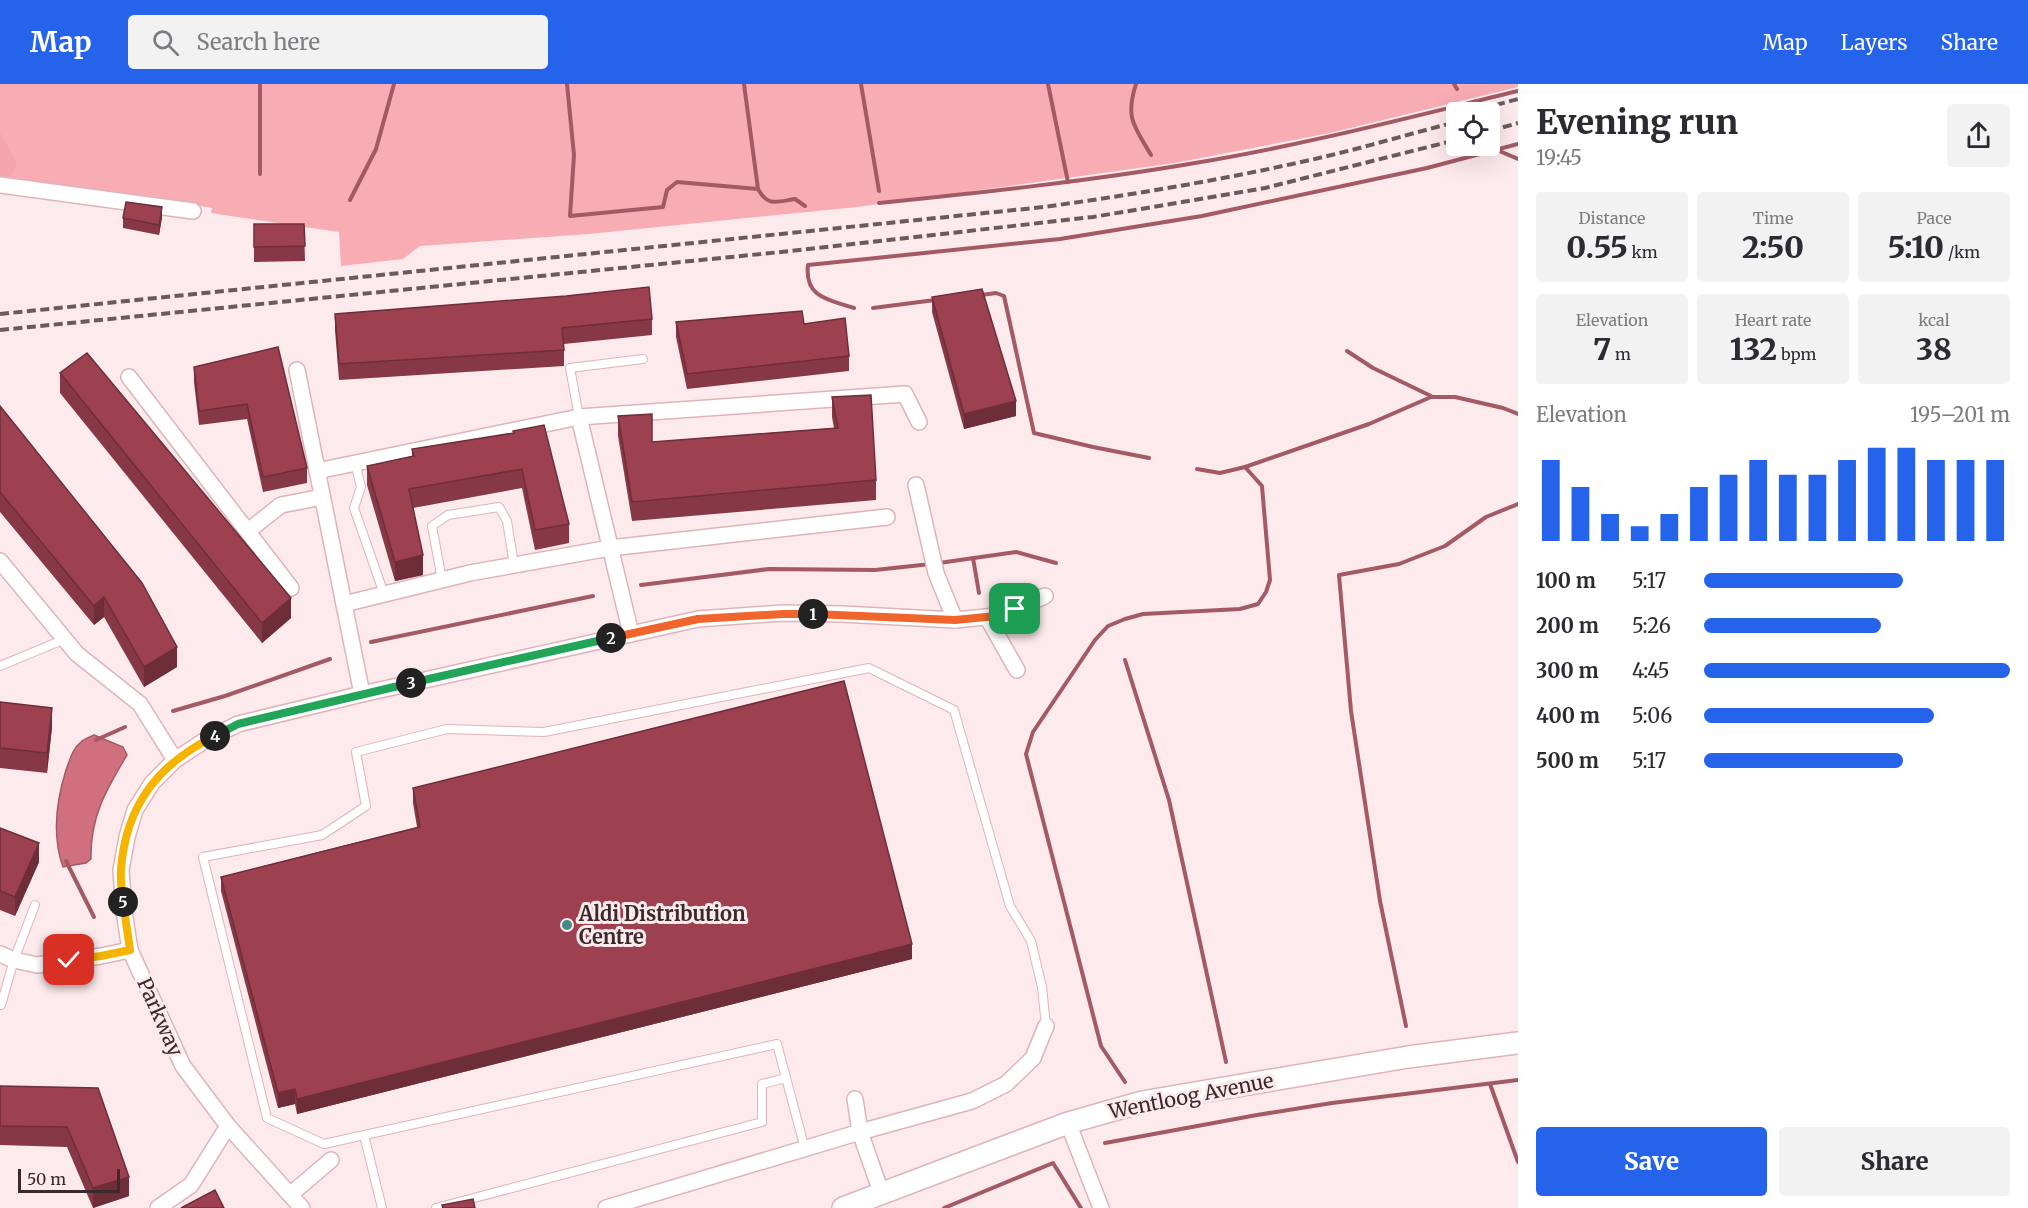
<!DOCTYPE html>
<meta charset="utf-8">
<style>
body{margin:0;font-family:Merriweather,serif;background:#f2f2f3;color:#2b2b33;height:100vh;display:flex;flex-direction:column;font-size:22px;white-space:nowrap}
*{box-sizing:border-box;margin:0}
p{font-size:20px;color:#7c7c81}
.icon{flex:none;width:33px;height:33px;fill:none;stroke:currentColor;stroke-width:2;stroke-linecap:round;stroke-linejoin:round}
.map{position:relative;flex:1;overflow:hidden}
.panel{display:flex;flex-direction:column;background:#fff;width:510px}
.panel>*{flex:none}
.controls{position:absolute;left:1446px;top:18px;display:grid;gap:12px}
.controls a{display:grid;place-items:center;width:54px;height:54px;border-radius:6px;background:#fff;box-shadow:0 6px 24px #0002;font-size:30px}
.scale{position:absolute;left:18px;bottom:15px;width:102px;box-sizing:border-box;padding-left:6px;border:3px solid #3b2a2c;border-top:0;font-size:16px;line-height:21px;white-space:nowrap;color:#3b2a2c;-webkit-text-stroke:4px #fceaec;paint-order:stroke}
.pin{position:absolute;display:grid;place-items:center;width:51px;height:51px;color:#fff;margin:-26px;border-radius:12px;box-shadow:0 3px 9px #0006}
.km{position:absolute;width:30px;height:30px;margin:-15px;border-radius:50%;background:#222;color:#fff;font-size:16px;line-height:30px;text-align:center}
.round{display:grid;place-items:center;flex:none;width:63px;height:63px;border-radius:6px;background:#f2f2f3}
.head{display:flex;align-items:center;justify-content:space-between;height:102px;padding:0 18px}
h1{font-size:33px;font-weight:800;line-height:45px}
.figures{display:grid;grid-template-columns:repeat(3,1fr);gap:9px;height:102px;padding:6px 18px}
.figures div{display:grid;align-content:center;border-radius:6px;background:#f2f2f3;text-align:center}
.figures b{font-size:30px;font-weight:800}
.figures small{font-size:16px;font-weight:400}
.figures p{font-size:16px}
.chart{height:168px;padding:12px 18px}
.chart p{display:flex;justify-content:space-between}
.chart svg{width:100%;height:108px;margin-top:6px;stroke:#2563eb;stroke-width:6}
.primary-button{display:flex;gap:12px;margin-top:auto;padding:12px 18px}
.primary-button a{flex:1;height:69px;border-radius:6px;background:#2563eb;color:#fff;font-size:24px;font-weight:800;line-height:69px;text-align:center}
.primary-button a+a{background:#f2f2f3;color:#2b2b33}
ul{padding:0 18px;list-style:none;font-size:20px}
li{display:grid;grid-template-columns:96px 72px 1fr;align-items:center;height:45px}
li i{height:15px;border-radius:8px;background:#2563eb}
header{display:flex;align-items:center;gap:36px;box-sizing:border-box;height:84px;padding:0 30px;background:#2563eb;color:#fff}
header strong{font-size:28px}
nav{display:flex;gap:33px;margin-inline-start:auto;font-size:21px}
.search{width:420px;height:54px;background:#f2f2f3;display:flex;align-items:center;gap:15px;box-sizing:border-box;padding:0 21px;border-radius:6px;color:#7c7c81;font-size:22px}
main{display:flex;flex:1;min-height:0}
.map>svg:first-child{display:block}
.green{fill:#f8acb4}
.forest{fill:#f6a4ad}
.water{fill:#d06f7d;stroke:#a35a65;stroke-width:1.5}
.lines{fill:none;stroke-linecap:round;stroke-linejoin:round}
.stream{stroke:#a35a65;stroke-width:4}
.service-casing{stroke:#dfb4b8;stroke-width:10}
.minor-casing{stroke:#dfb4b8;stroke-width:18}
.secondary-casing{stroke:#dfb4b8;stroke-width:24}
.service{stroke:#fff;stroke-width:8}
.minor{stroke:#fff;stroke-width:15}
.secondary{stroke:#fff;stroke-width:21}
.rail{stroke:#6b5a5c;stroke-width:4;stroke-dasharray:9 4.5;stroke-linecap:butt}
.wall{fill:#873846}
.shaded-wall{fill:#6e2e39}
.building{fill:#9d4151;stroke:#6e2e39;stroke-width:1.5}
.split-1-casing{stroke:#fff;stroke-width:12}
.split-2-casing{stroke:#fff;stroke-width:12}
.split-3-casing{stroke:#fff;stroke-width:12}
.split-4-casing{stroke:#fff;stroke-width:12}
.split-5-casing{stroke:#fff;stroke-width:12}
.split-6-casing{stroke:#fff;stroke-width:12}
.split-1{stroke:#f0652b;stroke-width:8}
.split-2{stroke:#f0652b;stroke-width:8}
.split-3{stroke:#22a559;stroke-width:8}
.split-4{stroke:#22a559;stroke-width:8}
.split-5{stroke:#f5b400;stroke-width:8}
.split-6{stroke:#f5b400;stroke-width:8}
.poi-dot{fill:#418986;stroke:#fceaec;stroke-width:2}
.labels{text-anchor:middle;stroke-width:6;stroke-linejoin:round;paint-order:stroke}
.poi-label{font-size:20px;font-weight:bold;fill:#3b2a2c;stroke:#fceaec;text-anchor:start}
.street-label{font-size:20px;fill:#3b2a2c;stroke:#fceaec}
</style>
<header>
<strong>Map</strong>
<div class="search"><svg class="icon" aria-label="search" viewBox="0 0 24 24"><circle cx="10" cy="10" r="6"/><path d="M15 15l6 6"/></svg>Search here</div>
<nav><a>Map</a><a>Layers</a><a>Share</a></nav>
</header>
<main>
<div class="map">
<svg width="1518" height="1124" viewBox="0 0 1518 1124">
<rect width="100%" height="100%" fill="#fceaec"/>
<polygon class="green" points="0,0 1518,0 1518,3 1330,49 1175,79 857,123 589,150 420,162 403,175 341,182 339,148 211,129 212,124 172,117 0,96"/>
<polygon class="forest" points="0,49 17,79 11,93 0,92"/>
<path class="water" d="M94 651 123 663 127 671C106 706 90 733 91 775L86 779 63 783C52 752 56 718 66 686 70 676 72 665 81 658 84 655 90 653 94 651Z"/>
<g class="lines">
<g class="stream">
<polyline points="260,0 260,90"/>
<polyline points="567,0 574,71 570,132 663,123 667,106 677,98 758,105"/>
<path d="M744 0 758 105C768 123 776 118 795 115L805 122"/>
<polyline points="861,0 879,107"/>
<polyline points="1048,0 1068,98"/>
<path d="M1136 0C1125 34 1134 42 1151 71"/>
<polyline points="1454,0 1457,5"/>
<polyline points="1497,66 1518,75"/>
<polyline points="350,116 376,65 394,0"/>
<path d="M879 119C985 108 1090 97 1195 79 1304 61 1411 33 1518 7"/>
<polyline points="981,211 996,209 1004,212 1034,349 1093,363 1149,374"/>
<path d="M854 224C830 216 804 214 808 181L1060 155 1202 132 1427 84 1518 60"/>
<polyline points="873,224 935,216"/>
<polyline points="1347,267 1373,284 1431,312"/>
<polyline points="1245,383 1369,340 1431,313 1455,313 1503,324 1518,330"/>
<polyline points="973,474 979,509"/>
<polyline points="939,479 1016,468 1056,479"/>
<polyline points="641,501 769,485 875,486 931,480"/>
<polyline points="371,558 593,512"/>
<polyline points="1125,576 1169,716 1226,978"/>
<polyline points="173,627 225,612 330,575"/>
<polyline points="96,656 125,643"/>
<polyline points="66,777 94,833"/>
<polyline points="1406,942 1380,817 1351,627 1339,491 1399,480 1445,462 1486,433 1518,420"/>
<polyline points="1125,998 1101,962 1026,670 1033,648 1095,556 1108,542 1125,535 1143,530 1240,525 1258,520 1266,508 1270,496 1262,402 1245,383 1220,389 1197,385"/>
<polyline points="1490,1000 1518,1078"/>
<polyline points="1105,1059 1257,1031 1332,1019 1518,996"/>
<polyline points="944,1124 1053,1079 1081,1124"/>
</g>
<g class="service-casing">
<g id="service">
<polyline points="579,333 570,284 643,275"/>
<polyline points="355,379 361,403 354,424 384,510"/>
<polyline points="442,496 432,442 448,431 499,423 507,437 514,481"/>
<polyline points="0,582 65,555"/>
<polyline points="1,921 14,876 35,821"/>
<polyline points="364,1051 382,1124"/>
<polyline points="805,1065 777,960 324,1060 267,1034 203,773 322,751 366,722 356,668 447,645 544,648 869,584 954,626 1010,822 1031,857 1042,903 1046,942"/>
<polyline points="436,1124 762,1038 762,1000 786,994"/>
</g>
</g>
<g class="minor-casing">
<g id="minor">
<polyline points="0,101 193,127"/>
<polyline points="297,286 362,610"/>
<polyline points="129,293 291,504"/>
<polyline points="579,333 631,550"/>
<polyline points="317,387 579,333 905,310 919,338"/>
<polyline points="916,401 936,489 955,536"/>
<polyline points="248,447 281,421 322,413"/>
<polyline points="0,477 77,570 140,620 175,676"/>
<polyline points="344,520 470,489 610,464 887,433"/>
<polyline points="987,533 1017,586"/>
<polyline points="0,870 14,876 37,881 101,872 130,866"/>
<polyline points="855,1015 860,1048 972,1017 1006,1000 1033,974 1046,942"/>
<polyline points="1068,1039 1101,1124"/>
<polyline points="291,1110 331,1076"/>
<polyline points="158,1124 191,1101 228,1042"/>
<polyline points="302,1124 228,1042 183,982 130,866 124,827 121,786 127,753 135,726 152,699 175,676 204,657 238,640 362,610 698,535 783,529 842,530 955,536 996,532 1045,512"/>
<polyline points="606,1124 860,1048 881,1108"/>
</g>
</g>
<g class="secondary-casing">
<polyline id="secondary" points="843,1124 1068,1039 1142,1018 1408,973 1518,959"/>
</g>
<use href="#service" class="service"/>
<use href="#minor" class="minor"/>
<use href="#secondary" class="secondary"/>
<g class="rail">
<polyline points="1470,28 1518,15"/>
<polyline points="1490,47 1518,39"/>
<path d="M0 230 1044 123C1130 111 1216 97 1301 78 1353 67 1405 51 1456 38"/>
<polyline points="0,246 781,168 1093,133 1265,104 1456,56"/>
</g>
</g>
<g class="wall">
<polygon points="162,133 159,151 123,144 123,134"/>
<polygon points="254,140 304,140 305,177 254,178"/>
<polygon points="932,213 1016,332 964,345 932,228"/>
<polygon points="335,230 652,235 652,251 564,260 564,282 339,296 335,246"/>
<polygon points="676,238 804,240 849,272 849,287 687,305 676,253"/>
<polygon points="278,263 307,384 307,399 263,408 247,335 199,341 194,298 194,283"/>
<polygon points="60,289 291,534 262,559 60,309"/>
<polygon points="832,313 876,396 876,416 632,437 618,352 618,332 652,358 834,344 832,333"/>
<polygon points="0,322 177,583 144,603 104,533 94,541 0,428"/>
<polygon points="513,349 569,440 569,459 535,466 522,404 413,424 423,491 395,497 367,401 367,382 412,372 412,365"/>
<polygon points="0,618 52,643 47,689 0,684"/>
<polygon points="413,704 912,875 297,1030 295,1020 278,1024 221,807 221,793 417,743 413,719"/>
<polygon points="0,744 39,778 15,832 0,826"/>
<polygon points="0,1002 98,1004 129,1112 93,1124 67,1063 0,1061"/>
</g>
<g class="shaded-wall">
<polygon points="162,123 162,133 159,151 159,141"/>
<polygon points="1016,317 1016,332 964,345 964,330"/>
<polygon points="423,471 423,491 395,497 395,478"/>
<polygon points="104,513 104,533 94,541 94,522"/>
<polygon points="291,514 291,534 262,559 262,539"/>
<polygon points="177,563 177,583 144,603 144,583"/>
<polygon points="52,624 52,643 47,689 47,669"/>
<polygon points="39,759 39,778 15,832 15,813"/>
<polygon points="912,860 912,875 297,1030 297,1015"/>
<polygon points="295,1005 295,1020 278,1024 278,1009"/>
<polygon points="129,1093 129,1112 93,1124 93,1104"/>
</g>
<g class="building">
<polygon points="126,118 162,123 159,141 123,134"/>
<polygon points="254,140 304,140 305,162 254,163"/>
<polygon points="649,203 652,235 562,244 564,266 339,280 335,230 566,212"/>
<polygon points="982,205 1016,317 964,330 932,213"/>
<polygon points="802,227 804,240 845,234 849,272 687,290 676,238"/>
<polygon points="278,263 307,384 263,393 247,320 199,327 194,283"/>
<polygon points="87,269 291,514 262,539 60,289"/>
<polygon points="871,311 876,396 632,418 618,332 652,330 652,358 838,344 832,313"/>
<polygon points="0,322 142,499 177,563 144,583 104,513 94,522 0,408"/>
<polygon points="544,341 569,440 535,446 522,385 409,405 423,471 395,478 367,382 414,372 412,365 514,349 513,347"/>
<polygon points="844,597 912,860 297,1015 295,1005 278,1009 221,793 420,743 413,704"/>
<polygon points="0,618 52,624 47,669 0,664"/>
<polygon points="0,744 39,759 15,813 0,807"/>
<polygon points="0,1002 98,1004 129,1093 93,1104 67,1043 0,1042"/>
<polygon points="215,1106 224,1124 181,1124"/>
<polygon points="473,1115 475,1124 443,1124 442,1121"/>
</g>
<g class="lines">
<g class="split-1-casing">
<polyline id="split-1" points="813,530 955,536 996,532 1015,525"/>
</g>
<g class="split-2-casing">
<polyline id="split-2" points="611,554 698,535 783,530 813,530"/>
</g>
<g class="split-3-casing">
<polyline id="split-3" points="411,599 611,554"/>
</g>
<g class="split-4-casing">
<polyline id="split-4" points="215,652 238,640 411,599"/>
</g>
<g class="split-5-casing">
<path id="split-5" d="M123 818C122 807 120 796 121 785 126 721 158 680 215 652"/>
</g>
<g class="split-6-casing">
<polyline id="split-6" points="69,876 101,872 130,866 123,818"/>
</g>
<use href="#split-1" class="split-1"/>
<use href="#split-2" class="split-2"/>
<use href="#split-3" class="split-3"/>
<use href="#split-4" class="split-4"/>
<use href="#split-5" class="split-5"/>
<use href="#split-6" class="split-6"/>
</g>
<circle class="poi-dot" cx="567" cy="841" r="6"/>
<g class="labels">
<g class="poi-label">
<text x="579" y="837">Aldi Distribution<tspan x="579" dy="23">Centre</tspan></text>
</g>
<g class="street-label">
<text transform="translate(160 933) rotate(66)" y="7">Parkway</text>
<text transform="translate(1191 1012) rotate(-11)" y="7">Wentloog Avenue</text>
</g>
</g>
</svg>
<div class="controls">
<a><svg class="icon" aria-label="locate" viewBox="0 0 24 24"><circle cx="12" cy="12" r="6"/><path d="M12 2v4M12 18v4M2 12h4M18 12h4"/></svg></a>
</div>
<div class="scale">50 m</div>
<div class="pin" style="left:1015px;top:525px;background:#1e9e55"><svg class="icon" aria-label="arrive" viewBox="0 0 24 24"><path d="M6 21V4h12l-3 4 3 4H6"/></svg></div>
<div class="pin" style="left:69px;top:876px;background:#d93025"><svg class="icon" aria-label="check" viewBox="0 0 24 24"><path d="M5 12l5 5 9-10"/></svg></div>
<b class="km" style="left:813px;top:530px">1</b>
<b class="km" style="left:611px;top:554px">2</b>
<b class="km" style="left:411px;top:599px">3</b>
<b class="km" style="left:215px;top:652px">4</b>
<b class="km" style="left:123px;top:818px">5</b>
</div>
<section class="panel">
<div class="head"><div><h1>Evening run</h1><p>19:45</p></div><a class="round"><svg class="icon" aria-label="share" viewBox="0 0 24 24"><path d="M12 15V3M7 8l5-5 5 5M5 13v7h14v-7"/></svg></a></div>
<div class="figures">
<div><p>Distance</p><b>0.55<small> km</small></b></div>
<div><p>Time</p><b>2:50</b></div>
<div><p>Pace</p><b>5:10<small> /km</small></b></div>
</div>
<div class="figures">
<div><p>Elevation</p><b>7<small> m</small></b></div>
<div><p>Heart rate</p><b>132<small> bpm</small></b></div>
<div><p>kcal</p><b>38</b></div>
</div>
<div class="chart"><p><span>Elevation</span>195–201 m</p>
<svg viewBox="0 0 160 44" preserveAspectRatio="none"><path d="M5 44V11M15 44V22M25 44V33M35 44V38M45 44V33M55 44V22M65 44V17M75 44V11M85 44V17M95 44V17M105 44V11M115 44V6M125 44V6M135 44V11M145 44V11M155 44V11"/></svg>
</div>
<ul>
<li><b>100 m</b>5:17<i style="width:65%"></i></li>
<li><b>200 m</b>5:26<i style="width:58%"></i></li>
<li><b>300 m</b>4:45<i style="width:100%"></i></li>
<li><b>400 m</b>5:06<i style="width:75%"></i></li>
<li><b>500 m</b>5:17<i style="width:65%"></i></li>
</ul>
<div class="primary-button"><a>Save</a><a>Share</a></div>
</section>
</main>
